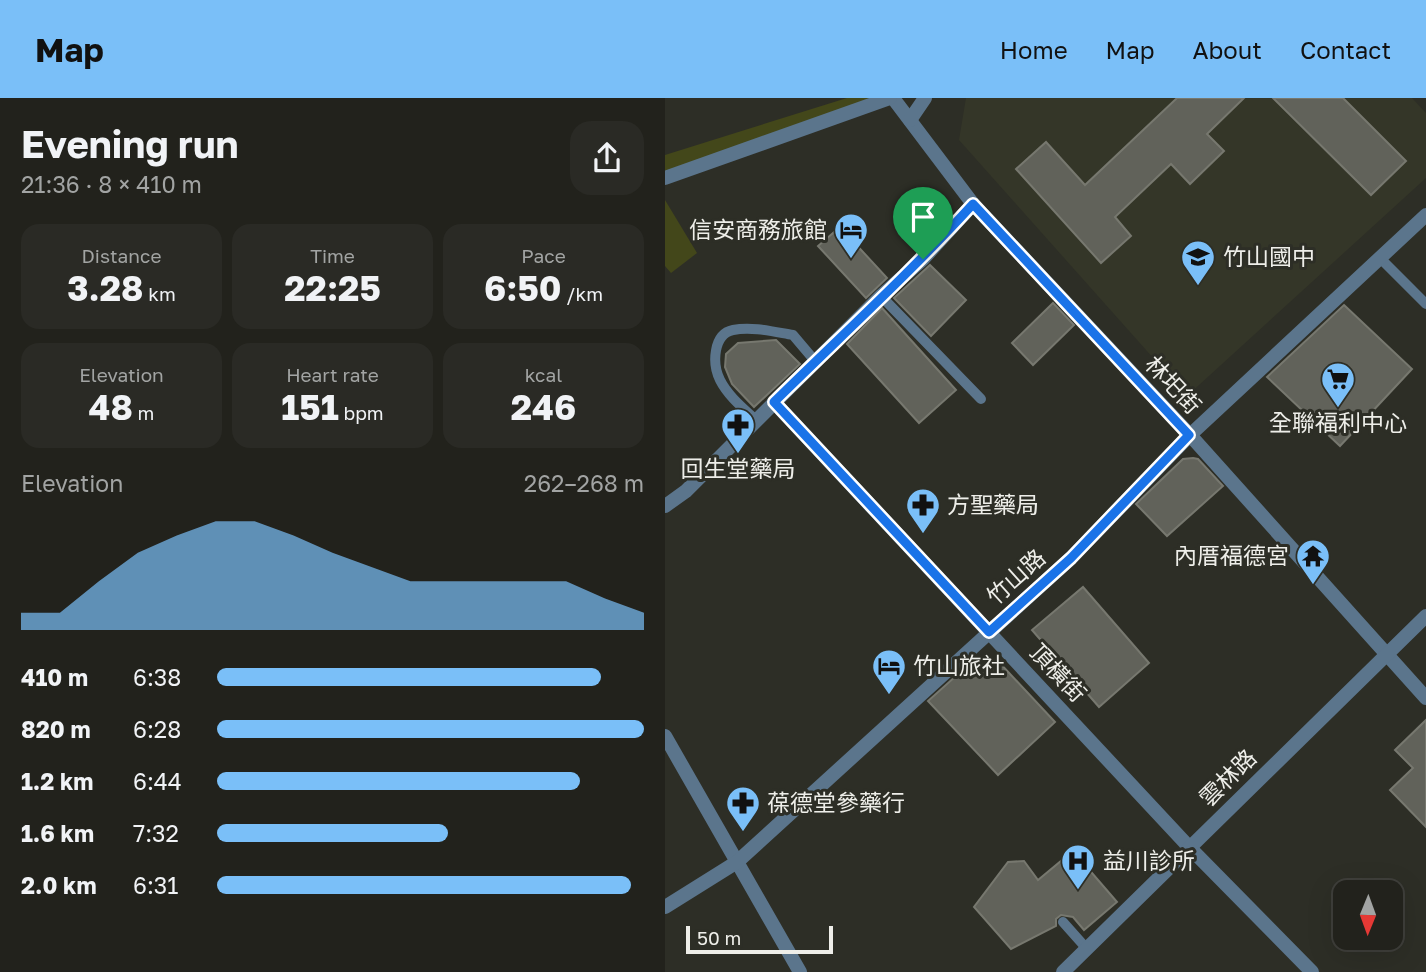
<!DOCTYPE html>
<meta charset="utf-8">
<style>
body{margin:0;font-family:"Golos Text","Noto Sans TC",sans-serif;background:#2a2a25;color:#f1f3f6;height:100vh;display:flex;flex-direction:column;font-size:26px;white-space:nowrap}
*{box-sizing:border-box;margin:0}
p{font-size:23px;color:#a2a4a3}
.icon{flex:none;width:38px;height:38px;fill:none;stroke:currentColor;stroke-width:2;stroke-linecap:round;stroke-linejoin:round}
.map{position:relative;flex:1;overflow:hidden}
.side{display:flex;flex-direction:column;background:#22221c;width:665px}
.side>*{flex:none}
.needle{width:46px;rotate:181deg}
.fabs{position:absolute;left:668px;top:782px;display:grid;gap:14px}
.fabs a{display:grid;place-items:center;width:70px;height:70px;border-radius:14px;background:#22221c;box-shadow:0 7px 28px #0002,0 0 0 2px #3f3f3b;font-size:35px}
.scale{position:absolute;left:21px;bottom:18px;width:147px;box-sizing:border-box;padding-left:7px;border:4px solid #eeeee9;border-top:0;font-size:19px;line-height:24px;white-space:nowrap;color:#eeeee9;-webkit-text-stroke:5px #2d2e26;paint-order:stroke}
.pin{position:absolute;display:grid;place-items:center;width:60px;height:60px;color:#fff;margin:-72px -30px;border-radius:50% 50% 50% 0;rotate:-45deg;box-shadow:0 0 7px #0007}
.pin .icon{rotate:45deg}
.round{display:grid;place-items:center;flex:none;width:74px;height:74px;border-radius:21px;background:#2a2a25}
.summary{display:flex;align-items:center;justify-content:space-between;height:119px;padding:0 21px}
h1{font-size:38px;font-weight:700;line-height:52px}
.figures{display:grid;grid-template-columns:repeat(3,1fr);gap:10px;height:119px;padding:7px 21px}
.figures div{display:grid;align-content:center;border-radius:18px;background:#2a2a25;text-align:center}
.figures b{font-size:35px;font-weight:700}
.figures small{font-size:19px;font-weight:400}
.figures p{font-size:19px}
.chart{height:196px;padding:14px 21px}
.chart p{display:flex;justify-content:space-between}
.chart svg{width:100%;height:126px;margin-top:7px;fill:#7abff8;opacity:.7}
ul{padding:0 21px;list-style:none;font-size:23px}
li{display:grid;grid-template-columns:112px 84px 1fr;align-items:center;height:52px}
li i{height:18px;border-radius:9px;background:#7abff8}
header{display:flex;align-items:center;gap:42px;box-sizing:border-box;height:98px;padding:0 35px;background:#7abff8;color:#111}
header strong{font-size:33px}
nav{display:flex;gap:38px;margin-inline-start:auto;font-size:24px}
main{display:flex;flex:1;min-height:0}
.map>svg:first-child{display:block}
.built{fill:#343628}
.green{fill:#43471a}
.building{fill:#61625a;stroke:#77786f;stroke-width:2}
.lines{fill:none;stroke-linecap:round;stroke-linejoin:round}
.service{stroke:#5b758c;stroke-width:10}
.minor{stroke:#5b758c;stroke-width:14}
.route-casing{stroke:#fff;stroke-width:14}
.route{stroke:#1a73e8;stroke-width:9}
.labels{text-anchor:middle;stroke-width:6;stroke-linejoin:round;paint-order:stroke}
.poi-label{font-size:23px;fill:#eeeee9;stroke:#2d2e26;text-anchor:start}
.street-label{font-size:23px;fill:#eeeee9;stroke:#2d2e26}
</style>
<header>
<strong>Map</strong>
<nav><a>Home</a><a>Map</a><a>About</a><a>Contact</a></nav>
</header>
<main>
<section class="side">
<div class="summary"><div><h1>Evening run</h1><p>21:36 · 8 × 410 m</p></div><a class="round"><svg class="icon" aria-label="share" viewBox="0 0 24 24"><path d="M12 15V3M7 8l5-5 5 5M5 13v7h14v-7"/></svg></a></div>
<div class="figures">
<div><p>Distance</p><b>3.28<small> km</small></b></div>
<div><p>Time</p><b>22:25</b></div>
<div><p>Pace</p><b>6:50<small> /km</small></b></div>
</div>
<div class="figures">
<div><p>Elevation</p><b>48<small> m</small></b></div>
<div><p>Heart rate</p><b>151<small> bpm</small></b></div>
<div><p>kcal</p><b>246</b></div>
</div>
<div class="chart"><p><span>Elevation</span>262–268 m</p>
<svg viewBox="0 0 160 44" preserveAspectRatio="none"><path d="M0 44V38L10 38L20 27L30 17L40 11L50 6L60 6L70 11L80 17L90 22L100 27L110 27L120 27L130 27L140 27L150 33L160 38V44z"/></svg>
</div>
<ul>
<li><b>410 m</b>6:38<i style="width:90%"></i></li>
<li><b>820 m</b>6:28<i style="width:100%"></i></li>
<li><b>1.2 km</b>6:44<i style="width:85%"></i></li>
<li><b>1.6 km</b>7:32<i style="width:54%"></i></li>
<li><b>2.0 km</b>6:31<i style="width:97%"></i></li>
</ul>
</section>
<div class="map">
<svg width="761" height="874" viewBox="0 0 761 874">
<rect width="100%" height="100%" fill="#2d2e26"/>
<polygon class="built" points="301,0 747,0 761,15 761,80 522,298 294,42"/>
<g class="green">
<polygon points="182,0 217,0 0,76 0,57"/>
<polygon points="0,102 32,155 6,175 0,168"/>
</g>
<g class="building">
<polygon points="512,0 579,0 542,36 559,53 525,86 506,66 450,119 466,138 436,165 351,71 381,44 420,87"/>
<polygon points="608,0 678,0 741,63 706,97"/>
<polygon points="175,129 222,180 201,200 153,148"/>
<polygon points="265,167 301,202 266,238 229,200"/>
<polygon points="388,205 409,227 368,267 347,245"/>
<polygon points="679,207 747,271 675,348 602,279"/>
<polygon points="217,210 291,292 254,325 182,246"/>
<polygon points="111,242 135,266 89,309 67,286 60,269 61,256 73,245"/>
<polygon points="528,360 533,361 558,388 502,438 471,406 518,361"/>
<polygon points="418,489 484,565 434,609 367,532"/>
<polygon points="311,560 332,562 390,624 333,677 263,603"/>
<polygon points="761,622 761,729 725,692 748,670 730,652"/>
<polygon points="408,753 452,804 419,832 408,819 396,817 391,821 391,828 346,851 309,809 343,764 359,763 373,782"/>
</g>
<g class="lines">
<g class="service">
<polyline points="715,160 761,206"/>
<polyline points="216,198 316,301"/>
<path d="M91 322C78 310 63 298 55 282 47 266 48 236 68 232 87 228 110 234 128 237L150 263"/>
<polyline points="398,824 422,851"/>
</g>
<g class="minor">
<polyline points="228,0 308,106 525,337 761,600"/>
<polyline points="245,22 260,0"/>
<polyline points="0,80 225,0"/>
<polyline points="109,304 525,750 647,874"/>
<polyline points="0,408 21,393 216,198 258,161 308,106"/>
<polyline points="0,638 135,874"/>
<polyline points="0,809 72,764 406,460 525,337 761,117"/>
<polyline points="398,874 761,518"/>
</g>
</g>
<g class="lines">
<g class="route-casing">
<path id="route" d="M308 106 524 337 406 460 324 534 109 304C176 238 245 175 308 106Z"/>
</g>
<use href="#route" class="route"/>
</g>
<defs>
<g id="hotel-pin" transform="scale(1.75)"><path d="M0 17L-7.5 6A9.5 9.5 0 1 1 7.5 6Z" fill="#7abff8" stroke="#2d2e26"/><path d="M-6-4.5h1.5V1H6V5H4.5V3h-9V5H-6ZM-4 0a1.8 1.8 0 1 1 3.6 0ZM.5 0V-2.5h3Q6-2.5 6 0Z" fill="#111"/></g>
<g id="school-pin" transform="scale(1.75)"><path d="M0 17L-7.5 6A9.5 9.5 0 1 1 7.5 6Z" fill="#7abff8" stroke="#2d2e26"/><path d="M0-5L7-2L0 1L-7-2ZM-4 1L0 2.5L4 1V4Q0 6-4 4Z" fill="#111"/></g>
<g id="supermarket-pin" transform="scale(1.75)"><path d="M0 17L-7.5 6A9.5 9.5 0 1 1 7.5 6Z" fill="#7abff8" stroke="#2d2e26"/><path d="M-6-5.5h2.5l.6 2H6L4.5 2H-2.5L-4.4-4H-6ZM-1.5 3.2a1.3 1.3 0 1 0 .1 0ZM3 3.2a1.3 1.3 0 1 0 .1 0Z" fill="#111"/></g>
<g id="pharmacy-pin" transform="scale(1.75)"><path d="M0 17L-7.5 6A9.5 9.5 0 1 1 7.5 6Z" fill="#7abff8" stroke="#2d2e26"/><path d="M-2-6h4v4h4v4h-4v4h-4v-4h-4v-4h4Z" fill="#111"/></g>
<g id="temple-pin" transform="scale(1.75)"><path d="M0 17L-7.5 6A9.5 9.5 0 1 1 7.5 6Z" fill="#7abff8" stroke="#2d2e26"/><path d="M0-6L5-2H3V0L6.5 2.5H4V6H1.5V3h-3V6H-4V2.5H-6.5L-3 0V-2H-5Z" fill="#111"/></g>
<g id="hospital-pin" transform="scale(1.75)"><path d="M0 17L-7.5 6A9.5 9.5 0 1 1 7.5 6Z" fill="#7abff8" stroke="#2d2e26"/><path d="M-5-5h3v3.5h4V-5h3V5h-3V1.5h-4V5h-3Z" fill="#111"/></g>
</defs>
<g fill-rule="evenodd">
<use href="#hotel-pin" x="186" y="132"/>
<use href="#school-pin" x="533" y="159"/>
<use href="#supermarket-pin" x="673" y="281"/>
<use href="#pharmacy-pin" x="73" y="327"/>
<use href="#pharmacy-pin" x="258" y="407"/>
<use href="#temple-pin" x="648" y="458"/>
<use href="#hotel-pin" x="224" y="568"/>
<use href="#pharmacy-pin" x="78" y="705"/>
<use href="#hospital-pin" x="413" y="763"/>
</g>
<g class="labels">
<g class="poi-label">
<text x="162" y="140" text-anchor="end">信安商務旅館</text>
<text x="558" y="167">竹山國中</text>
<text x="673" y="333" text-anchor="middle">全聯福利中心</text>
<text x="73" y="379" text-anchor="middle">回生堂藥局</text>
<text x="282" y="415">方聖藥局</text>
<text x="624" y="466" text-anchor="end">內厝福德宮</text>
<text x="248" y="576">竹山旅社</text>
<text x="102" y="713">葆德堂參藥行</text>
<text x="438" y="771">益川診所</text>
</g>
<g class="street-label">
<text transform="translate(508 287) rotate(47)" y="8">林圯街</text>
<text transform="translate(351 479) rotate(-42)" y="8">竹山路</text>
<text transform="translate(393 575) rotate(47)" y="8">頂橫街</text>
<text transform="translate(563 680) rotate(-45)" y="8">雲林路</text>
</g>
</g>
</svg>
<div class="fabs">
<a><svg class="needle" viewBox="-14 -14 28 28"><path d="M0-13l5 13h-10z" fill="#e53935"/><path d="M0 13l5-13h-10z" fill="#a2a4a3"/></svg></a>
</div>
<div class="scale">50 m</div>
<div class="pin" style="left:258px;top:161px;background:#1e9e55"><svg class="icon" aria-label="arrive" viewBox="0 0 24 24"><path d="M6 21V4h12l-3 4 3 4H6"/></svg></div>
</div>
</main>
